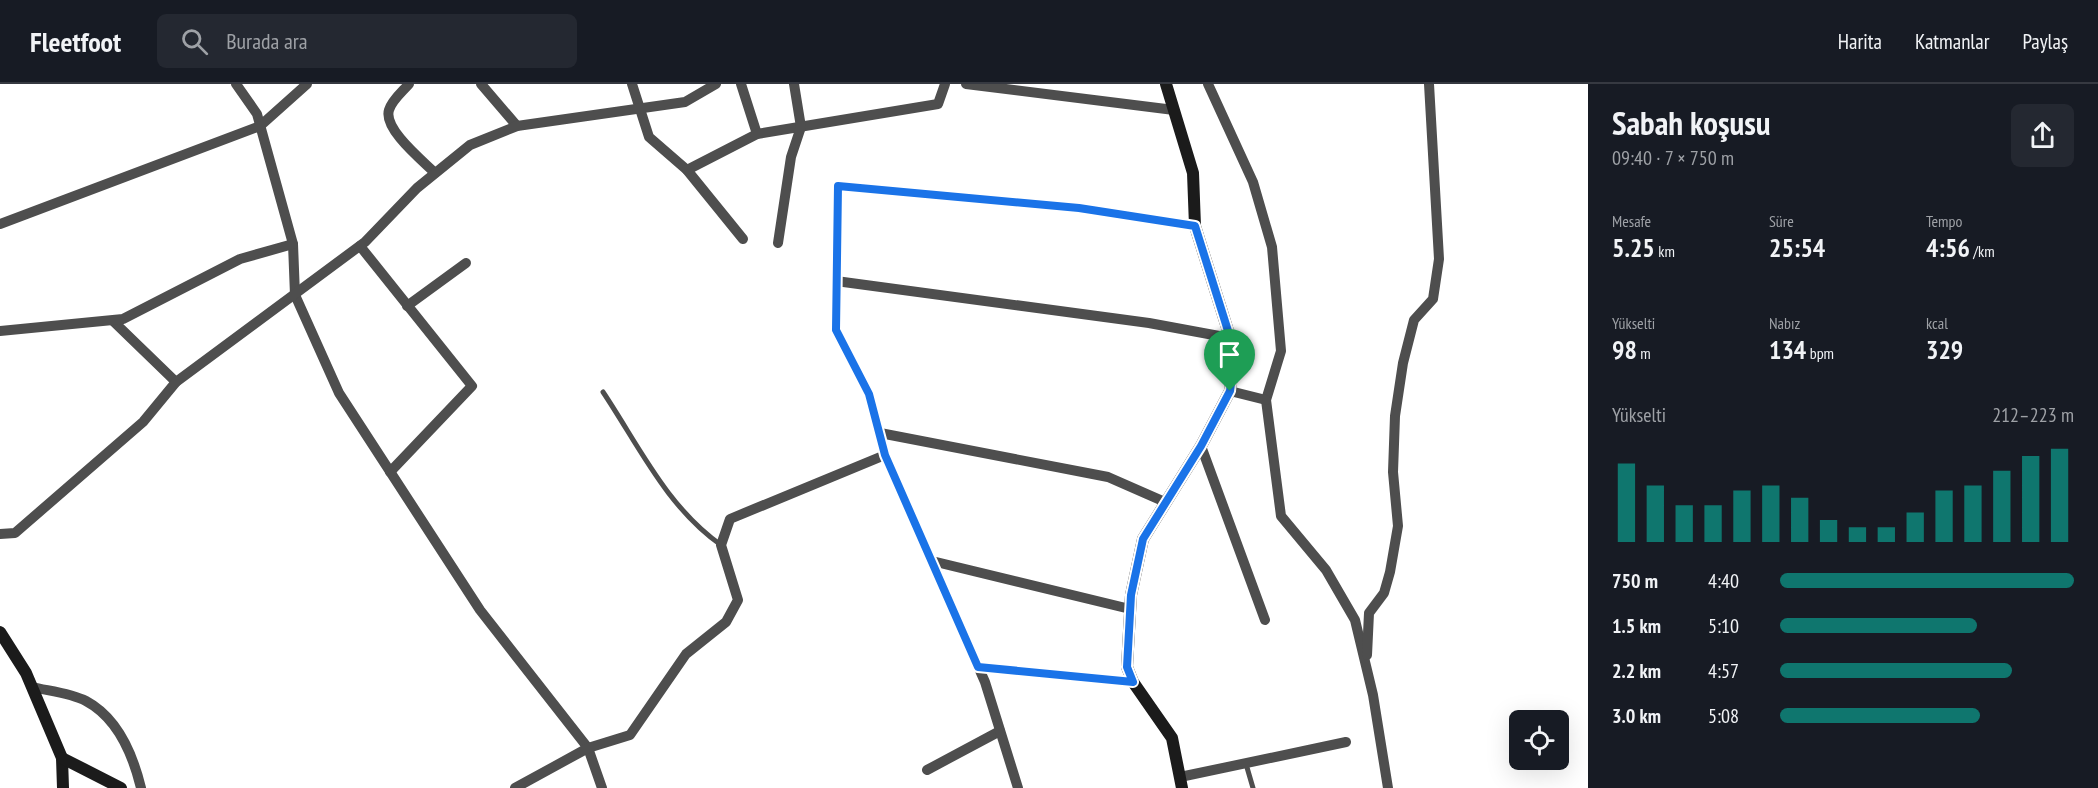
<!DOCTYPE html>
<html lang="tr">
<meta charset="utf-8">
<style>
body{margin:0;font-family:"PT Sans Narrow",sans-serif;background:#242831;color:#f1f3f6;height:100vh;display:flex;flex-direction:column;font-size:22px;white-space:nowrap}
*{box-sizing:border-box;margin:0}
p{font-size:20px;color:#9ea1a6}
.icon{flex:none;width:33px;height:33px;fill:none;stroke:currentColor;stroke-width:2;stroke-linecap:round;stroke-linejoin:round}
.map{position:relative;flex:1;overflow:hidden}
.side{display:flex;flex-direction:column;background:#171b24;width:510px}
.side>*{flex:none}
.controls{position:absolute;left:1509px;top:626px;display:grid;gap:12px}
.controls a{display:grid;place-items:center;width:60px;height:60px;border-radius:9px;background:#171b24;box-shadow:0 6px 24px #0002;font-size:30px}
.pin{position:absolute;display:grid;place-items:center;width:51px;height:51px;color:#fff;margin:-62px -26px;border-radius:50% 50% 50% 0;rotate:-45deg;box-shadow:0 0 6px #0007}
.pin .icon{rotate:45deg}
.round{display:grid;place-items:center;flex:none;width:63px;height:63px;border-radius:9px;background:#242831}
.summary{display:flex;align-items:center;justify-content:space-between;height:102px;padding:0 24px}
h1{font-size:33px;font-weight:700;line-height:45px}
.metrics{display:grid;grid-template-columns:repeat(3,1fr);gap:9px;height:102px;padding:6px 24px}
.metrics div{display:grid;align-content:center}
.metrics b{font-size:26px;font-weight:700}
.metrics small{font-size:16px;font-weight:400}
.metrics p{font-size:16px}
.chart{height:168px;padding:12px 24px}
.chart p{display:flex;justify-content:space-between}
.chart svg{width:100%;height:108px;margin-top:6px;stroke:#0f766e;stroke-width:6}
ul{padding:0 24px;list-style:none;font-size:20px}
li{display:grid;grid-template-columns:96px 72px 1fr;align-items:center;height:45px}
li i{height:15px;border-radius:8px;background:#0f766e}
header{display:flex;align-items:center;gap:36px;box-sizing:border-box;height:84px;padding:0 30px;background:#171b24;border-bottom:2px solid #363941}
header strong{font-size:28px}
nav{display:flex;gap:33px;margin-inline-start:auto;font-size:21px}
.search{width:420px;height:54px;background:#242831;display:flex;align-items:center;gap:15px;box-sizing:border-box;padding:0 21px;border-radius:9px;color:#9ea1a6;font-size:22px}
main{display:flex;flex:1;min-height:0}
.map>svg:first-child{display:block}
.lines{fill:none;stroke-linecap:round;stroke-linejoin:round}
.lane{stroke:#4e4e4e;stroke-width:5}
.street{stroke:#4e4e4e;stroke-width:10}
.secondary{stroke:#1b1b1b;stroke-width:12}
.route-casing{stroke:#fff;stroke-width:12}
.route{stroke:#1a73e8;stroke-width:8}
</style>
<header>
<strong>Fleetfoot</strong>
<div class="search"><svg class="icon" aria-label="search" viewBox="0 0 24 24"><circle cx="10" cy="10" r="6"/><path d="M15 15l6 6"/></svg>Burada ara</div>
<nav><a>Harita</a><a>Katmanlar</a><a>Paylaş</a></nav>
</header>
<main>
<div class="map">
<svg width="1588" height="704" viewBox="0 0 1588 704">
<rect width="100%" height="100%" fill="#fff"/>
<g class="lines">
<g class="lane">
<path d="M603 308C639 362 667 423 721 461"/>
<polyline points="1246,680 1253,704"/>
</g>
<g class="street">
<polyline points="236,0 257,30 293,160 295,211 339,309 480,526 588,664 602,704"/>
<path d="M409 0C402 8 392 16 389 26 383 45 423 77 435 89"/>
<polyline points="481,0 517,42"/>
<polyline points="632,0 649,53 687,86 743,155"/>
<polyline points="741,0 757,50"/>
<polyline points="966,0 1174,26"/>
<polyline points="1208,0 1253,98 1272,163 1281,267 1266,316 1281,432 1326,486 1355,536 1373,611 1388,704"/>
<polyline points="687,86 757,50 938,20 945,0"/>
<polyline points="0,140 260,42 307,0"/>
<polyline points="778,159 791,73 801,43 794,0"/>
<polyline points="360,162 472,302 390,388"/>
<polyline points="836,197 1149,239 1230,254"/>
<polyline points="407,222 466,179"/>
<polyline points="113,237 176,298"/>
<polyline points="0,247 123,235 240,175 293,160"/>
<polyline points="1230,307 1266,316"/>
<polyline points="880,349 1108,393 1165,418"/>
<polyline points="1201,362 1265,536"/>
<polyline points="0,450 15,449 143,338 176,298 365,158 417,104 470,61 517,42 685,18 716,0"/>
<polyline points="932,477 1130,525"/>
<polyline points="1367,571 1369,529 1384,509 1390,488 1398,442 1393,388 1395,332 1403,279 1414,236 1433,215 1439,175 1429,0"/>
<polyline points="978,583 1133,598"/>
<path d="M32 603C49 607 71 609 86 617 118 634 133 671 141 704"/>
<polyline points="927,686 1000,647"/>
<polyline points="1180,693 1346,658"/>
<polyline points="515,704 588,664 630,651 686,570 726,538 738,516 721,461 730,435 885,371"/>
<polyline points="1018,704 985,598 885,371 869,310 836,246 838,102 1079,124 1195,142"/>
</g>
<g class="secondary">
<polyline points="1166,0 1193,89 1195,142 1235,269 1230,307 1201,362 1143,455 1131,511 1127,583 1133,598 1172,654 1182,704"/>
<polyline points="0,548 26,589 62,674 63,704"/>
<polyline points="62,674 121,704"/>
</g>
</g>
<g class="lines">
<g class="route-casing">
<polygon id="route" points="838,102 1079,124 1195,142 1235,269 1230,307 1201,362 1143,455 1131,511 1127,583 1133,598 978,583 885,371 869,310 836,246"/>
</g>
<use href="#route" class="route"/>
</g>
</svg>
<div class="controls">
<a><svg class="icon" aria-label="locate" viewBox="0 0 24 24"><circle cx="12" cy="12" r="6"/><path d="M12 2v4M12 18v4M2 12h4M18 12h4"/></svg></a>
</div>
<div class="pin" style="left:1230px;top:307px;background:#1e9e55"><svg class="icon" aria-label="arrive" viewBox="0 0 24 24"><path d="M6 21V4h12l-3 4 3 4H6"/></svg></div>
</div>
<section class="side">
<div class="summary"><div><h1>Sabah koşusu</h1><p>09:40 · 7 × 750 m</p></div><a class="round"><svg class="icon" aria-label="share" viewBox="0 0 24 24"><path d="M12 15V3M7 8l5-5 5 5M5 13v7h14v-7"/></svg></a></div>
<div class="metrics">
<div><p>Mesafe</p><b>5.25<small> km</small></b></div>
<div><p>Süre</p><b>25:54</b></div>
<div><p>Tempo</p><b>4:56<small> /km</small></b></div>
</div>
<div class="metrics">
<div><p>Yükselti</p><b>98<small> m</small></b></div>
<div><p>Nabız</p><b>134<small> bpm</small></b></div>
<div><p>kcal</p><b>329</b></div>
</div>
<div class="chart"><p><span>Yükselti</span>212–223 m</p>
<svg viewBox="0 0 160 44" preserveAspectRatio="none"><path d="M5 44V12M15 44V21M25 44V29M35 44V29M45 44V23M55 44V21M65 44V26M75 44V35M85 44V38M95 44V38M105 44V32M115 44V23M125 44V21M135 44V15M145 44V9M155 44V6"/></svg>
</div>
<ul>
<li><b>750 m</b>4:40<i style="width:100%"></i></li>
<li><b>1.5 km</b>5:10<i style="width:67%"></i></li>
<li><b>2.2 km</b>4:57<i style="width:79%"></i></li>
<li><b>3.0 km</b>5:08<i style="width:68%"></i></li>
</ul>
</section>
</main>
